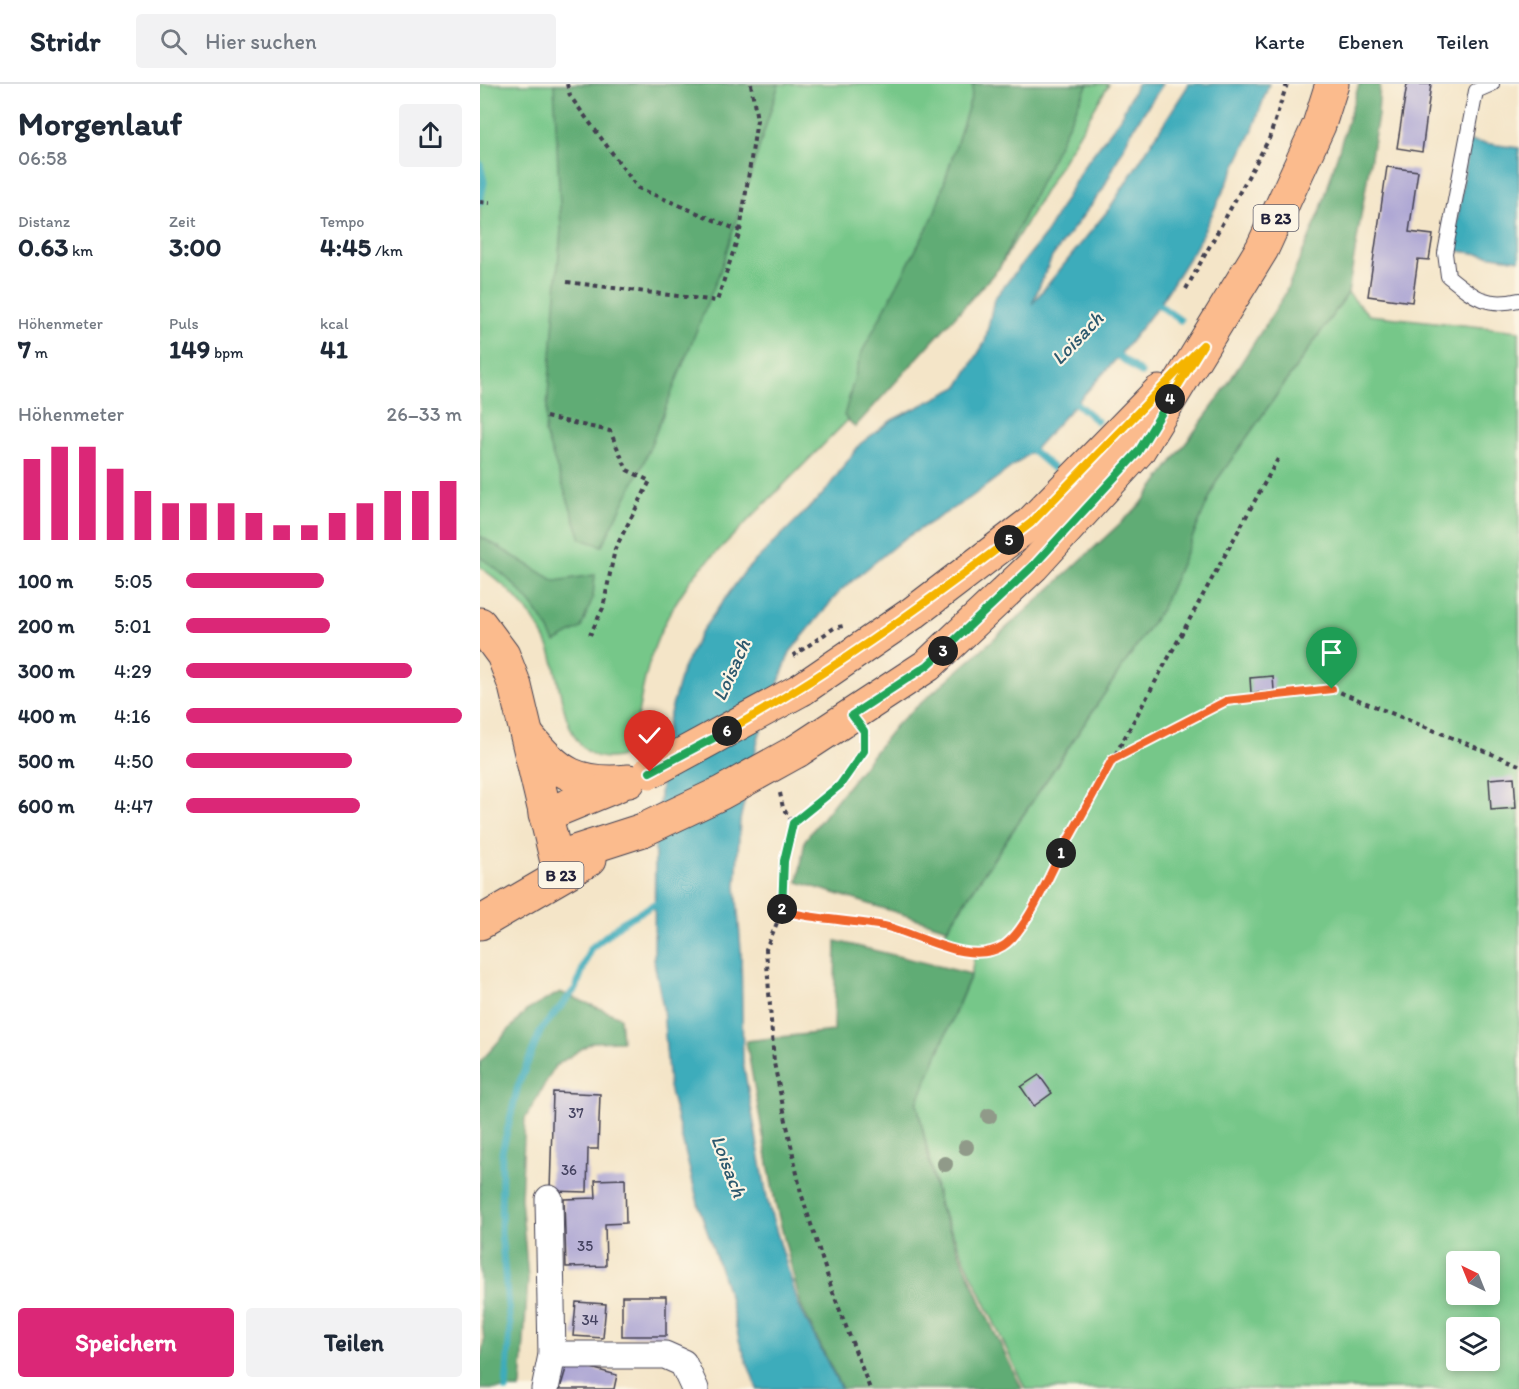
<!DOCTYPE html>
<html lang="de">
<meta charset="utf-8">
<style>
body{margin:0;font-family:Itim,sans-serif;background:#f2f2f3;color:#1f2937;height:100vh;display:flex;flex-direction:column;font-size:22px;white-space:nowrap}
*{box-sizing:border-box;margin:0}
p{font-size:20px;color:#747a83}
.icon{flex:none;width:33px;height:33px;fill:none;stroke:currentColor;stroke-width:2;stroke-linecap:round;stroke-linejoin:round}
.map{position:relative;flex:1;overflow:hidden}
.sheet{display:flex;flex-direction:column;background:#fff;width:480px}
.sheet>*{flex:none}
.needle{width:39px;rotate:317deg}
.tools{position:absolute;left:966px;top:1167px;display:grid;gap:12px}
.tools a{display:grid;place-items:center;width:54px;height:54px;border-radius:6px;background:#fff;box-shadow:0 3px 9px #0003;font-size:30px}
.pin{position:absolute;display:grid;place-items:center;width:51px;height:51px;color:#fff;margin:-62px -26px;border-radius:50% 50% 50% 0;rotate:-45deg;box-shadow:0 0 6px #0007}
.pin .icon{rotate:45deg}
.km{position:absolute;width:30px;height:30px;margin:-15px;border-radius:50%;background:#222;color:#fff;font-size:16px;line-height:30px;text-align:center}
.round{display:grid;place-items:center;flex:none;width:63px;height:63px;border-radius:6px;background:#f2f2f3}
.overview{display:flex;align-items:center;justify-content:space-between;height:102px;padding:0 18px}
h1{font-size:33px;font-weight:800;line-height:45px}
.stats{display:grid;grid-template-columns:repeat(3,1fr);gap:9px;height:102px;padding:6px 18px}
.stats div{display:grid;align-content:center}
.stats b{font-size:26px;font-weight:800}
.stats small{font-size:16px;font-weight:400}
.stats p{font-size:16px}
.chart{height:168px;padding:12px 18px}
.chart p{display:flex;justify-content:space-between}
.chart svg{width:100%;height:108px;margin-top:6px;stroke:#db2777;stroke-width:6}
.button{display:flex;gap:12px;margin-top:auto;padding:12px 18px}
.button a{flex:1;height:69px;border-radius:6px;background:#db2777;color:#fff;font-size:24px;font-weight:800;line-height:69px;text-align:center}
.button a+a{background:#f2f2f3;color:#1f2937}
ul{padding:0 18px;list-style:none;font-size:20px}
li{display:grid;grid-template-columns:96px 72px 1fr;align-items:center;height:45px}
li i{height:15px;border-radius:8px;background:#db2777}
header{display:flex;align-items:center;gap:36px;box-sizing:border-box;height:84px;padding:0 30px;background:#fff;border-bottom:2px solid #e0e1e3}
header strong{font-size:28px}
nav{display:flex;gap:33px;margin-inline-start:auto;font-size:21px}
.search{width:420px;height:54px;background:#f2f2f3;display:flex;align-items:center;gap:15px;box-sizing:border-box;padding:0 21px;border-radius:6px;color:#747a83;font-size:22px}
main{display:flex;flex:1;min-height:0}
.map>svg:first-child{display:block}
.green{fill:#76c789;stroke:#4c7462;stroke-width:1.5;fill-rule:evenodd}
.forest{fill:#60ac75;stroke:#416758;stroke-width:1.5}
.water{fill:#3dacbb;stroke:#30677b;stroke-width:1.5}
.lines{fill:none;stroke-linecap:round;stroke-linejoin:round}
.stream{stroke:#3dacbb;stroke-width:7}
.building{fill:#aea7d4}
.lane-casing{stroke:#423f50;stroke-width:16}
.street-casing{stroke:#423f50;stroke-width:29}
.primary-casing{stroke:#423f50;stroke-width:35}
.path{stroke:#423f50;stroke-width:4;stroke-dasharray:4.5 4.5;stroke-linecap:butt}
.lane{stroke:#fff;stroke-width:14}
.street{stroke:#fff;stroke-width:27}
.primary{stroke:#fbbb8d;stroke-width:33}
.primary-bridge-casing{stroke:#423f50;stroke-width:35;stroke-linecap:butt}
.primary-bridge{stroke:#fbbb8d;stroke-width:33}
.tree{fill:#909a89}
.split-1-casing{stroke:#fff;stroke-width:12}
.split-2-casing{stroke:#fff;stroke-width:12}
.split-3-casing{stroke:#fff;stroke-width:12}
.split-4-casing{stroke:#fff;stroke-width:12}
.split-5-casing{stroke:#fff;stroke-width:12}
.split-6-casing{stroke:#fff;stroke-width:12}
.split-7-casing{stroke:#fff;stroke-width:12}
.split-1{stroke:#f0652b;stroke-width:8}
.split-2{stroke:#f0652b;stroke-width:8}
.split-3{stroke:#22a559;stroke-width:8}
.split-4{stroke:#22a559;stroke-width:8}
.split-5{stroke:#f5b400;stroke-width:8}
.split-6{stroke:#f5b400;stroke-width:8}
.split-7{stroke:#22a559;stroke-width:8}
.labels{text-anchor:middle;stroke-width:4.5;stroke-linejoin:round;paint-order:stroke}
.number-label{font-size:15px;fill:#454361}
.shield{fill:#fcf5e5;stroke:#63616e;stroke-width:1.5}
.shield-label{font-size:16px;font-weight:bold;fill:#22223b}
.water-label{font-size:20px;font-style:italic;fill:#2d596e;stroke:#fcf5e5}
</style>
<header>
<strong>Stridr</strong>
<div class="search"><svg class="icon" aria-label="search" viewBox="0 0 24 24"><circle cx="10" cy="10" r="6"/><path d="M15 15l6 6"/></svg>Hier suchen</div>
<nav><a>Karte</a><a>Ebenen</a><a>Teilen</a></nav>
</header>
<main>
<section class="sheet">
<div class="overview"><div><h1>Morgenlauf</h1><p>06:58</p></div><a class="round"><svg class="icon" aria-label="share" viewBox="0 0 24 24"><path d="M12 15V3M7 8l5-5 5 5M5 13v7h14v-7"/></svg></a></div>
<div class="stats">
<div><p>Distanz</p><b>0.63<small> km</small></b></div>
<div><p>Zeit</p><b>3:00</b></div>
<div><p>Tempo</p><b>4:45<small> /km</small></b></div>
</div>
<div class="stats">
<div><p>Höhenmeter</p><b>7<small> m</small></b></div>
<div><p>Puls</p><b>149<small> bpm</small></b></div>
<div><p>kcal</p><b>41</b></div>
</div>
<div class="chart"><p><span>Höhenmeter</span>26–33 m</p>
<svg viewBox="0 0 160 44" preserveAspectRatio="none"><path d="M5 44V11M15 44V6M25 44V6M35 44V15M45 44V24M55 44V29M65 44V29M75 44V29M85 44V33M95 44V38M105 44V38M115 44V33M125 44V29M135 44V24M145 44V24M155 44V20"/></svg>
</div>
<ul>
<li><b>100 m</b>5:05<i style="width:50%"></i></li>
<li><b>200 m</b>5:01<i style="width:52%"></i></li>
<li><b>300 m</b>4:29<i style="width:82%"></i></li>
<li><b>400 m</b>4:16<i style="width:100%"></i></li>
<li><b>500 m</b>4:50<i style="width:60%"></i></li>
<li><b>600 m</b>4:47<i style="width:63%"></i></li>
</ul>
<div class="button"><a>Speichern</a><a>Teilen</a></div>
</section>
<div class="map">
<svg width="1039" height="1305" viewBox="0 0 1039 1305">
<rect width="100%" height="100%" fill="#fcf5e5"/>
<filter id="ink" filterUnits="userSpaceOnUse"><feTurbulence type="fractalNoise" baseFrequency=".0167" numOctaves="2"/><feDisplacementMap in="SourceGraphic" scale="12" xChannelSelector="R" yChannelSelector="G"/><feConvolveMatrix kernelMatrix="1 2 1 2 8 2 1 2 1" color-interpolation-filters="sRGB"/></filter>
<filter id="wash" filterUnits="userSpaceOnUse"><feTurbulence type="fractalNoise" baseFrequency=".008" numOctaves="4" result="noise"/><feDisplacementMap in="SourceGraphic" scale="24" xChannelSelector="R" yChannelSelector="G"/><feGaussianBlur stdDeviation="1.35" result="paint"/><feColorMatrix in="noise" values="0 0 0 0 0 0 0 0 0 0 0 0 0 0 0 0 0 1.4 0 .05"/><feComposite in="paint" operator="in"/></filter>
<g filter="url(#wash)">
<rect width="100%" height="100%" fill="#f4e5c8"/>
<g class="green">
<path d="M0 0H629L519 184 216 489C169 551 163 595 152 670 145 671 137 674 130 674 82 676 82 599 70 566 56 531 30 504 0 483Z"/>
<path d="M868 209 889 231 1039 247V1305H545L460 1122 437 1019 491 891 495 867 461 854 682 524 737 396ZM976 1178H1010V1210H976ZM976 1244H1010V1276H976Z"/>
</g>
<g class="forest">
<polygon points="74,0 299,0 241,185 164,378 122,462 101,455 65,349 81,145"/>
<polygon points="493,0 608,0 519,184 375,343 364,332 381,270 454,131 492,11"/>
<polygon points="879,0 900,0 898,31 868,209 737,396 682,524 467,844 318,798 325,756 416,641 559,515 661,420 736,318 804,212 840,128"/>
<path d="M0 452 75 497 115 491 113 513 101 544 75 558C57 521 33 496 0 473Z"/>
<polygon points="356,857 491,890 437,1019 459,1122 512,1243 542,1305 362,1305 321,1222 295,1118 266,957 354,947"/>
<polygon points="80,908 140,933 142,957 112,958 75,982 45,1035 41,1114 48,1195 41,1302 40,1305 0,1305 0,1279 4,1257 0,1217 0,978 46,927"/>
</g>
<g class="water">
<polygon points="657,0 683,0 652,46 623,105 572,173 552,220 629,125 709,0 789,0 772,48 717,161 679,221 639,272 553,367 490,414 422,456 360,507 310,568 279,652 260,736 256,802 261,866 263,978 288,1119 319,1222 361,1305 277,1305 259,1256 249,1212 219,1123 189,1003 183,924 174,877 175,762 187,640 202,587 221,548 265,487 344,409 380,360 412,336 478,303 505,258 514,215 565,151 604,82 639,36"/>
<polygon points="989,57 1039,64 1039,176 973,166"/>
</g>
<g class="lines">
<g class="stream">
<polyline points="0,80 4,98 0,118"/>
<polyline points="679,221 700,236"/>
<polyline points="639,272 661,289"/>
<polyline points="597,320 617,337"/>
<polyline points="553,367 573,384"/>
<polyline points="26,1305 30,1243 21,1149 22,1068 38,1002 61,946 96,904 110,865 143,838 182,816"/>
</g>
</g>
<g id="blocks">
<g class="building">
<polygon points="927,0 951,0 942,68 917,64"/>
<polygon points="907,83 938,87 929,148 953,151 949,176 938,175 932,218 888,212"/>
<polygon points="793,592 794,607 771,609 770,594"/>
<polygon points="1034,693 1036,724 1011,726 1009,695"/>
<polygon points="559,991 572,1009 554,1022 541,1003"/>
<polygon points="73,1008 120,1010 118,1065 108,1065 107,1108 70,1107"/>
<polygon points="145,1095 146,1139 125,1140 126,1182 86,1183 84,1115 116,1114 115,1096"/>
<rect x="142" y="1212" width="44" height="40"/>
<polygon points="96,1218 126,1220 123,1254 93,1252"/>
<polygon points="88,1278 137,1291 134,1305 80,1305"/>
</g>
</g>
</g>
<g filter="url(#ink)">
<use href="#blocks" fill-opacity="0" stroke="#423f50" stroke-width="1.5"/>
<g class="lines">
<g class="lane-casing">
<path id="lane" d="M1012 0 996 7 965 169 968 192C993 212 1005 224 1039 216"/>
</g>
<g class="street-casing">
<g id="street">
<polyline points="72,1271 185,1271 203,1279 215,1305"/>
<polyline points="65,1305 72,1271 69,1115"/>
</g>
</g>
<g class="primary-casing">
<g id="primary">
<polyline points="0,540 23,571 35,602 76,774 163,746"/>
<polyline points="322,605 433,529 551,439 679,308"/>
<path d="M47 651C78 690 98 702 149 697"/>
<polyline points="317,667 448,581 553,482 658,367 782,165 839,41 852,0"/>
<polyline points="65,731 138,701"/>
<polyline points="0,839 110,775"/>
</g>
</g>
<g class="path">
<polyline points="87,0 90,12 158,104 260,147"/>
<polyline points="0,118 10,119"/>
<polyline points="87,198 237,217 260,147 277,36 271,0"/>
<polyline points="706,205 789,55 807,0"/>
<polyline points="66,333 130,347 147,386 170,397 135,465 123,524 110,551"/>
<polyline points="313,572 354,544 363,542"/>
<polyline points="384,655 384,667 360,701 313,739 304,777 302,827 286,865 294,979 321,1109 352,1206 390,1305"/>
<polyline points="633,676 746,617 852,605 1039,681"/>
<polyline points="300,709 303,724 313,739"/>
<polyline points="302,827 405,842 478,867 507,868 524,861 541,842 800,371"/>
</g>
<use href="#lane" class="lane"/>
<use href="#street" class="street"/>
<use href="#primary" class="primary"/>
<g class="primary-bridge-casing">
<g id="primary-bridge">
<polyline points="170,688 322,605"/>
<polyline points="163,746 241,709 317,667"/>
</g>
</g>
<use href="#primary-bridge" class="primary-bridge"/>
</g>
<g class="tree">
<circle cx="509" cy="1032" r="8"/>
<circle cx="486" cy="1063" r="8"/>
<circle cx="465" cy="1080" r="8"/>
</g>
</g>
<g class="lines" filter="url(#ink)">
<g class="split-1-casing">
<polyline id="split-1" points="581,769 632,676 746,617 852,605"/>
</g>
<g class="split-2-casing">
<path id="split-2" d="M302 825C310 833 386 838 404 842 438 849 489 883 523 862 546 848 568 793 581 769"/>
</g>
<g class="split-3-casing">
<polyline id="split-3" points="302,825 304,777 313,739 360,701 384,667 384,647 372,631 448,581 463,567"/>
</g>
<g class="split-4-casing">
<polyline id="split-4" points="463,567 553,482 658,368 690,315"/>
</g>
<g class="split-5-casing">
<polyline id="split-5" points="529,456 551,439 723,261 690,315"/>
</g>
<g class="split-6-casing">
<path id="split-6" d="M247 647C347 591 438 525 529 456"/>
</g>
<g class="split-7-casing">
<polyline id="split-7" points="170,688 247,647"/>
</g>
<use href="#split-1" class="split-1"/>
<use href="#split-2" class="split-2"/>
<use href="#split-3" class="split-3"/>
<use href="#split-4" class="split-4"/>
<use href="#split-5" class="split-5"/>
<use href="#split-6" class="split-6"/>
<use href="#split-7" class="split-7"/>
</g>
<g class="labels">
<g class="number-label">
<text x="96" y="1034">37</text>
<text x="89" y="1091">36</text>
<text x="105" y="1167">35</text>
<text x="110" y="1241">34</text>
</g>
<g class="shield">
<rect x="773.5" y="121" width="45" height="26" rx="4.5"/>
<rect x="58.5" y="778" width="45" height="26" rx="4.5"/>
</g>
<g class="shield-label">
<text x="796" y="140">B 23</text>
<text x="81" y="797">B 23</text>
</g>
<g class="water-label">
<text transform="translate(597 254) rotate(-46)" y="7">Loisach</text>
<text transform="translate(251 586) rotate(-66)" y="7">Loisach</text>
<text transform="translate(249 1082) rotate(69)" y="7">Loisach</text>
</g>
</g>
</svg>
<div class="tools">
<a><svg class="needle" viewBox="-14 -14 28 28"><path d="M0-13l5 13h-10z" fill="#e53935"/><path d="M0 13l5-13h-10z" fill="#747a83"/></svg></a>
<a><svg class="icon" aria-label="layers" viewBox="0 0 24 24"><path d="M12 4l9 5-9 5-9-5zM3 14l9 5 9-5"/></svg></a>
</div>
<div class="pin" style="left:852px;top:605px;background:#1e9e55"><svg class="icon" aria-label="arrive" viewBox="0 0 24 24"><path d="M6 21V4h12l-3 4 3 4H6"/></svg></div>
<div class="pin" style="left:170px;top:688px;background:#d93025"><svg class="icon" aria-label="check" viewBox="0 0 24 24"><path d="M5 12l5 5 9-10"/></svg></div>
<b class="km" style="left:581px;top:769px">1</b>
<b class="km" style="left:302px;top:825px">2</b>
<b class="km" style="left:463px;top:567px">3</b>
<b class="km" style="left:690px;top:315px">4</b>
<b class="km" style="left:529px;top:456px">5</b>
<b class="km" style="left:247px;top:647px">6</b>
</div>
</main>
